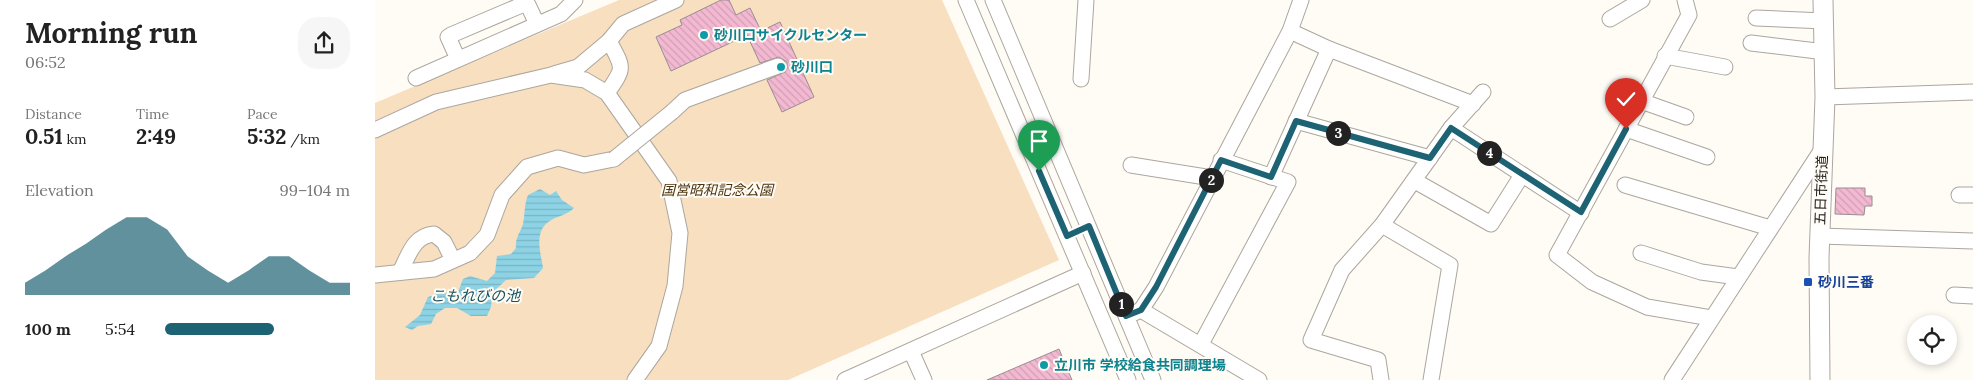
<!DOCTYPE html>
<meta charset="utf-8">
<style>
body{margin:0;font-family:Lora,"Noto Sans JP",serif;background:#f6f6f6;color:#222;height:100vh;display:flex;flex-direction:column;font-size:19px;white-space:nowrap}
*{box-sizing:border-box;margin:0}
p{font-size:16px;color:#767676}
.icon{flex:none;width:28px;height:28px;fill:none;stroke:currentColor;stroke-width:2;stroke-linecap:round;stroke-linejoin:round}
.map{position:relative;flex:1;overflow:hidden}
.drawer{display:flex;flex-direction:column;background:#fff;width:375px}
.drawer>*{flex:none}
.fabs{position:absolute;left:1532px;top:315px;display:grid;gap:10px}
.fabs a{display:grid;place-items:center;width:50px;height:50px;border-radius:50%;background:#fff;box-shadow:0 2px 8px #0003;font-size:25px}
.pin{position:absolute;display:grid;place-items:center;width:42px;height:42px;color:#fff;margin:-51px -21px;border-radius:50% 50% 50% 0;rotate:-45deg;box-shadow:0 0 5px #0007}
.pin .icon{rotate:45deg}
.km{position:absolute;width:25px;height:25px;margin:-12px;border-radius:50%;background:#222;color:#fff;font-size:14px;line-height:25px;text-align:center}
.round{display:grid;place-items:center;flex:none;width:52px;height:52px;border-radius:20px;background:#f6f6f6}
.headline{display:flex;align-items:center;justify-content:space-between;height:85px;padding:0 25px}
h1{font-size:28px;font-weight:700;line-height:38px}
.figures{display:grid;grid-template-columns:repeat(3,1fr);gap:8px;height:85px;padding:5px 25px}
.figures div{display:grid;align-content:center}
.figures b{font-size:21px;font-weight:700}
.figures small{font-size:14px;font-weight:400}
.figures p{font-size:14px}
.chart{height:140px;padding:10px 25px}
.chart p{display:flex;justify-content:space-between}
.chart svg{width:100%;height:90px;margin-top:5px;fill:#1d6374;opacity:.7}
ul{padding:0 25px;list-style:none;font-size:16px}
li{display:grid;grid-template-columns:80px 60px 1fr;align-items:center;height:38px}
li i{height:12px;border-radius:6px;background:#1d6374}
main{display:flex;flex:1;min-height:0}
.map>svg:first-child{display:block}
.green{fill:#f7dfbf}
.water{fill:url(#water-rules)}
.building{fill:url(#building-back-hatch);stroke:#988d91}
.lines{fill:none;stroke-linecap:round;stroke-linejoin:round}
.minor-casing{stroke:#aca69e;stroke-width:17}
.major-casing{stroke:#aca69e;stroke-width:21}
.minor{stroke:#fff;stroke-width:15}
.major{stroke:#fff;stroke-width:19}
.minor-bridge-casing{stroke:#aca69e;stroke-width:17;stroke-linecap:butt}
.minor-bridge{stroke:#fff;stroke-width:15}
.route-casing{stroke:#fff;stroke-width:10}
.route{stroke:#1d6374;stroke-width:6}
.culture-dot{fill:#0f9aa8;stroke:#fffbf5;stroke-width:2}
.transit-dot{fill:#1a4fb4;stroke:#fffbf5;stroke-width:2}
.labels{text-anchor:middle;stroke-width:4;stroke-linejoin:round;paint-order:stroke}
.culture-label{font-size:14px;font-weight:bold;fill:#0d838f;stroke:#fffbf5;text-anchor:start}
.park-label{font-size:14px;font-style:italic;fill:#4b330d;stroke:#fffbf5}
.street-label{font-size:14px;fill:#1f1d1a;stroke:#fffbf5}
.transit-label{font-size:14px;font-weight:bold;fill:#164399;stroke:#fffbf5;text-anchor:start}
.water-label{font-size:15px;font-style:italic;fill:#185360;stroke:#fffbf5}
</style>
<main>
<section class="drawer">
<div class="headline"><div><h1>Morning run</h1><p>06:52</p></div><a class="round"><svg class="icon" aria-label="share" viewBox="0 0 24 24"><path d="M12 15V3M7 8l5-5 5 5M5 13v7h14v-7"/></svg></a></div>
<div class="figures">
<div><p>Distance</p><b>0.51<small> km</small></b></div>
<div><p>Time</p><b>2:49</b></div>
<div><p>Pace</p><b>5:32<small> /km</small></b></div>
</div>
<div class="chart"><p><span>Elevation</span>99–104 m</p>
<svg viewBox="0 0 160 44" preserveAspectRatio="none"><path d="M0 44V38L10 32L20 25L30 19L40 12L50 6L60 6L70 12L80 25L90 32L100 38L110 32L120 25L130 25L140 32L150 38L160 38V44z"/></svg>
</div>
<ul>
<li><b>100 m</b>5:54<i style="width:59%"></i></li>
</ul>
</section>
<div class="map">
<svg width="1598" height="380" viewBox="0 0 1598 380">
<defs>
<pattern id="water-rules" width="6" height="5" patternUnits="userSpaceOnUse" patternTransform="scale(1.25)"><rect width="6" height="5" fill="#8dd3e5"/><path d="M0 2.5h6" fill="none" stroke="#79b5c4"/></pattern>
<pattern id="building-back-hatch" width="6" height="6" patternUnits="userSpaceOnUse" patternTransform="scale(1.25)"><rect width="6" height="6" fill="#f4b9d2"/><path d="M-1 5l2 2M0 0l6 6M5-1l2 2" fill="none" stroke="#d19fb4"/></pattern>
</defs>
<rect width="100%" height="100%" fill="#fffbf5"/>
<polygon class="green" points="244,0 567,0 684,260 413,380 0,380 0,103"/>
<path class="water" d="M165 189 175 195 181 191 187 200 199 208C191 216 180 216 172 223 159 234 166 254 168 268L159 278 131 280 117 293 116 307 112 316H96L82 308H70L61 314 56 324 43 326 37 330 30 327 45 315 53 297 68 292 77 294 83 292 88 279 95 276 112 281 120 273 122 256 136 254 141 248C140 238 145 233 148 224 150 214 149 205 153 195Z"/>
<g class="building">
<polygon points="346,0 354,0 361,15 375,8 386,31 405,22 439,97 407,112 392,80 410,72 412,68 412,62 404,57 385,63 372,35 296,71 281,37 307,25 305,20"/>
<polygon points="1461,188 1490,188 1490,196 1497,196 1497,206 1490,206 1489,215 1460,214"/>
<polygon points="684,349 697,380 612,380"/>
</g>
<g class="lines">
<g class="minor-casing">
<g id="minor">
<polyline points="591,0 753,380"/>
<polyline points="618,0 778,380"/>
<polyline points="1310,0 1314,15 1182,255 1217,282 1272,307 1336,318"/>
<polyline points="1381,18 1449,21"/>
<polyline points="1235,19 1267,0"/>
<polyline points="915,31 954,49 1098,104"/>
<polyline points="234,41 248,24 301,0"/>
<polyline points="1376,43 1450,52"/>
<polyline points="1290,56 1350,67"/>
<polyline points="83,59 73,37 76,35 149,4 153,5 162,24"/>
<path d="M179 74 203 67 234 41C249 69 250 67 232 93"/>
<polyline points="41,78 186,14 200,0"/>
<polyline points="706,79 711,0"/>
<polyline points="1450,97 1598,92"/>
<polyline points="1266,101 1311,117"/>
<polyline points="297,112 310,100 403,66"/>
<polyline points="921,121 1055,158"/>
<polyline points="1076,128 1206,213"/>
<polyline points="1251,129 1332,157"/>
<polyline points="0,130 61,102 176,75 210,80 232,93 294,181 305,233 300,286 284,346 260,380"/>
<polyline points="756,165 837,178"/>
<polyline points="896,177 954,49"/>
<polyline points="1040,181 1116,224 1147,175"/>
<polyline points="1250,185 1395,228"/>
<polyline points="1584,195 1598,195"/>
<polyline points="1007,225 1075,265 1056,380"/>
<polyline points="1445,236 1598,241"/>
<polyline points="1266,253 1326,272 1363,277"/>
<path d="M25 272C34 255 38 236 59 234L69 242 78 260"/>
<polyline points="0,275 59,269 95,253 112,235 127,195 152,167 183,158 209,165 239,159"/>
<polyline points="1579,295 1598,296"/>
<polyline points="766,310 781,287 915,31 926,0"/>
<polyline points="757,314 766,310 884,380"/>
<polyline points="826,344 913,182 846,160"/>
<polyline points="536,351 549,380"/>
<polyline points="470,380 708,273"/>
<polyline points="1006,380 1003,360 936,340 967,270 1007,225 1076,128 1108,92"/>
<polyline points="1297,380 1448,148"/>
</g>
</g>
<g class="major-casing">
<polyline id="major" points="1445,380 1444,258 1450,97 1448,0"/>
</g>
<use href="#minor" class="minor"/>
<use href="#major" class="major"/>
<g class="minor-bridge-casing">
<polyline id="minor-bridge" points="239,159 297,112"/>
</g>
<use href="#minor-bridge" class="minor-bridge"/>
</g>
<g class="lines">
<g class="route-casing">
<polyline id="route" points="664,171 692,236 714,226 751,316 766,310 781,287 846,160 896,177 921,121 1055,158 1076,128 1206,212 1251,129"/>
</g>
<use href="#route" class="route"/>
</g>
<g class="culture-dot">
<circle cx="329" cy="35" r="5"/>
<circle cx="406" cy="67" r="5"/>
<circle cx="669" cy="365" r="5"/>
</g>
<rect class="transit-dot" x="1428" y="277" width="10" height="10" rx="2.5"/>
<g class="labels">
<g class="culture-label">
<text x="339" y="40">砂川口サイクルセンター</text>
<text x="416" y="72">砂川口</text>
<text x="679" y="370">立川市 学校給食共同調理場</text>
</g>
<g class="park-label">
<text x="342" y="195">国営昭和記念公園</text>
</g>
<g class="street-label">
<text transform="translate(1446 190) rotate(-88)" y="5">五日市街道</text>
</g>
<g class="transit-label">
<text x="1443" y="287">砂川三番</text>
</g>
<g class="water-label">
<text x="100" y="301">こもれびの池</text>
</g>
</g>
</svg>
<div class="fabs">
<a><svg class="icon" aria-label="locate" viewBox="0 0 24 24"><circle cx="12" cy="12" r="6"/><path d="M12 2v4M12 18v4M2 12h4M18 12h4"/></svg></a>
</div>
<div class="pin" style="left:664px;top:171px;background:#1e9e55"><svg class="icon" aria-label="arrive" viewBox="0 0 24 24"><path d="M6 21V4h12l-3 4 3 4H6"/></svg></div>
<div class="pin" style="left:1251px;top:129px;background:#d93025"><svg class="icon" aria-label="check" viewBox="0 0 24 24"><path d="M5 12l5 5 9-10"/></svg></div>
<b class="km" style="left:746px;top:304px">1</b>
<b class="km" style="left:836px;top:180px">2</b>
<b class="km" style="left:963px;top:133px">3</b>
<b class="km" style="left:1114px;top:153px">4</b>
</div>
</main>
